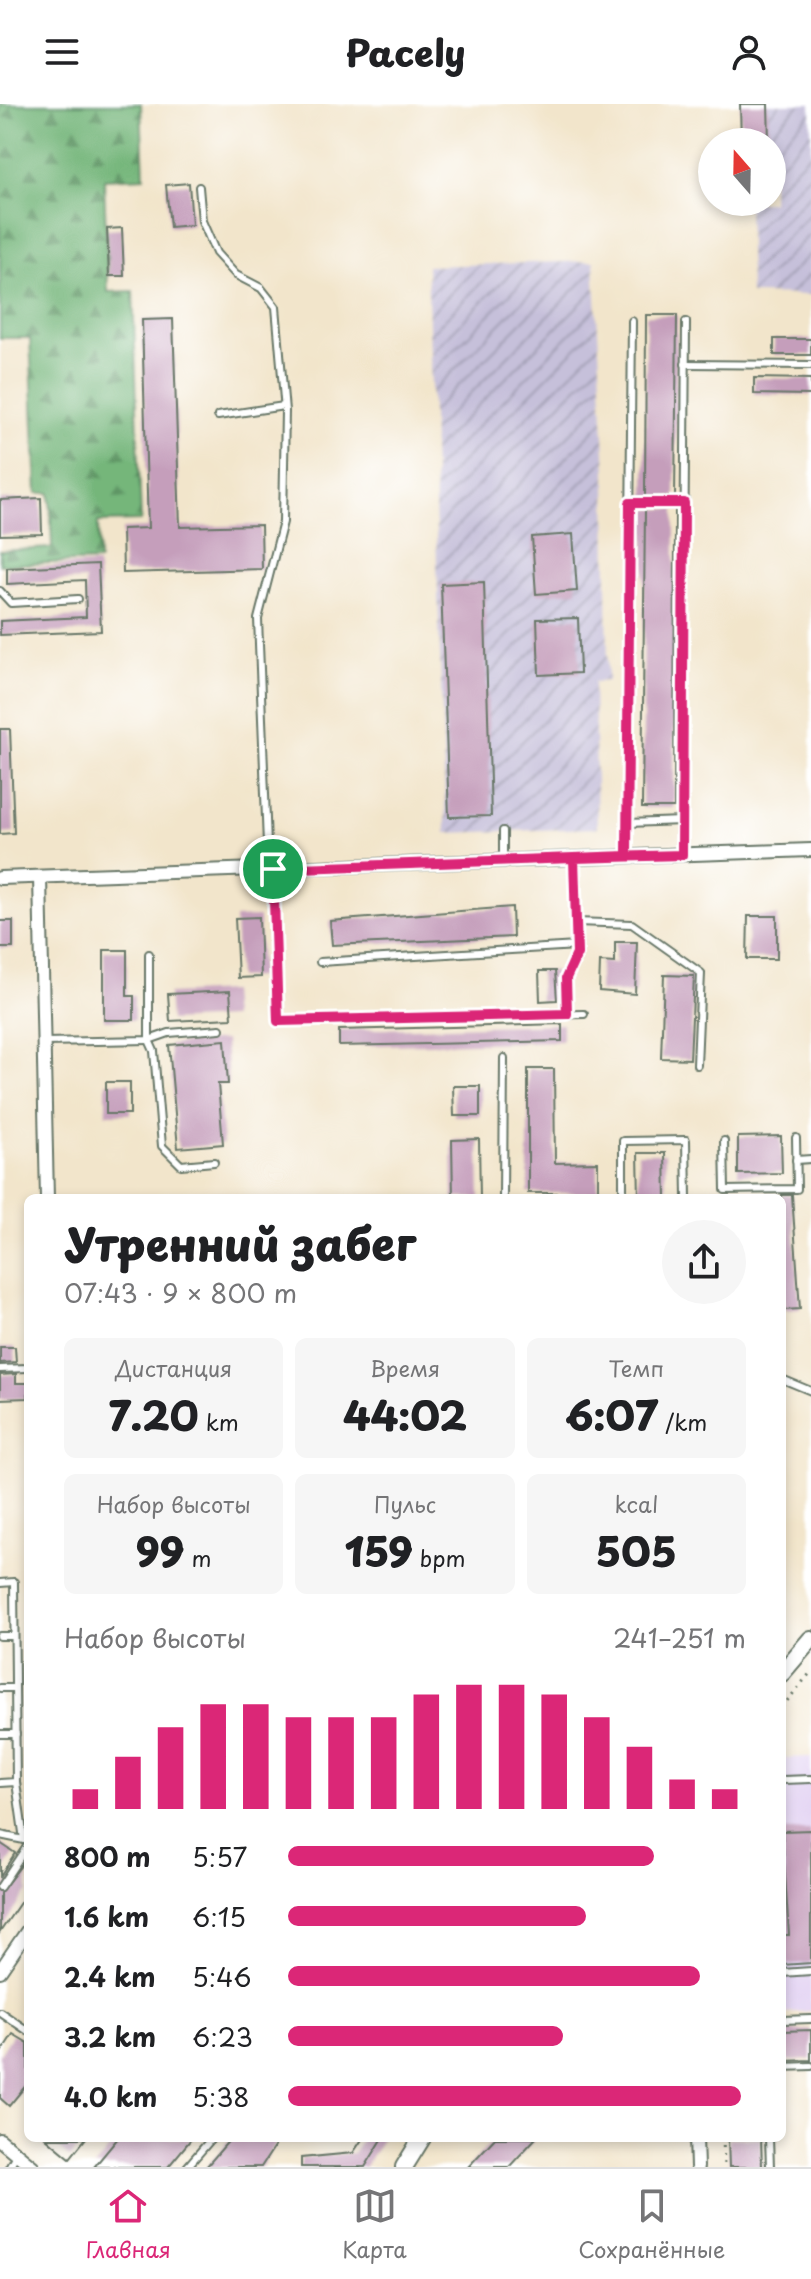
<!DOCTYPE html>
<html lang="ru">
<meta charset="utf-8">
<style>
body{margin:0;font-family:"Playpen Sans",sans-serif;background:#f6f6f6;color:#202124;height:100vh;display:flex;flex-direction:column;font-size:30px;white-space:nowrap}
*{box-sizing:border-box;margin:0}
p{font-size:26px;color:#757577}
.icon{flex:none;width:44px;height:44px;fill:none;stroke:currentColor;stroke-width:2;stroke-linecap:round;stroke-linejoin:round}
.map{position:relative;flex:1;overflow:hidden}
.details{position:absolute;left:24px;top:1090px;width:762px;height:948px;display:flex;flex-direction:column;background:#fff;border-radius:12px;box-shadow:0 4px 12px #0003}
.details>*{flex:none}
.needle{width:52px;rotate:340deg}
.buttons{position:absolute;left:698px;top:24px;display:grid;gap:16px}
.buttons a{display:grid;place-items:center;width:88px;height:88px;border-radius:50%;background:#fff;box-shadow:0 4px 12px #0003;font-size:40px}
.pin{position:absolute;display:grid;place-items:center;width:68px;height:68px;color:#fff;margin:-34px;border:4px solid #fff;border-radius:50%;box-shadow:0 2px 8px #0007}
.round{display:grid;place-items:center;flex:none;width:84px;height:84px;border-radius:42px;background:#f6f6f6}
.headline{display:flex;align-items:center;justify-content:space-between;height:136px;padding:0 40px}
h1{font-size:44px;font-weight:800;line-height:60px}
.metrics{display:grid;grid-template-columns:repeat(3,1fr);gap:12px;height:136px;padding:8px 40px}
.metrics div{display:grid;align-content:center;border-radius:12px;background:#f6f6f6;text-align:center}
.metrics b{font-size:40px;font-weight:800}
.metrics small{font-size:22px;font-weight:400}
.metrics p{font-size:22px}
.chart{height:224px;padding:16px 40px}
.chart p{display:flex;justify-content:space-between}
.chart svg{width:100%;height:144px;margin-top:8px;stroke:#db2777;stroke-width:6}
ul{padding:0 40px;list-style:none;font-size:26px}
li{display:grid;grid-template-columns:128px 96px 1fr;align-items:center;height:60px}
li i{height:20px;border-radius:10px;background:#db2777}
header{display:flex;justify-content:space-between;align-items:center;height:104px;padding:0 40px;background:#fff;font-size:36px;font-weight:800}
.tabs{display:flex;justify-content:space-around;align-items:center;height:112px;border-top:2px solid #e0e0e0;background:#fff;font-size:22px;color:#757577}
.tabs a{display:grid;justify-items:center;gap:4px}
.tabs .current{color:#db2777}
.map>svg:first-child{display:block}
.built{fill:#e3d3f3}
.industrial{fill:url(#industrial-furrows)}
.forest{fill:url(#forest-firs);stroke:#4a7a57;stroke-width:2}
.building{fill:#c59ebb}
.lines{fill:none;stroke-linecap:round;stroke-linejoin:round}
.service-casing{stroke:#697869;stroke-width:10}
.minor-casing{stroke:#697869;stroke-width:16}
.tertiary-casing{stroke:#697869;stroke-width:20}
.path{stroke:#697869;stroke-width:3;stroke-dasharray:2 6;stroke-linecap:butt}
.service{stroke:#fff;stroke-width:6}
.minor{stroke:#fff;stroke-width:12}
.tertiary{stroke:#fff;stroke-width:16}
.route-casing{stroke:#fff;stroke-width:16}
.route{stroke:#db2777;stroke-width:10}
</style>
<header><svg class="icon" aria-label="menu" viewBox="0 0 24 24"><path d="M4 6h16M4 12h16M4 18h16"/></svg>Pacely<svg class="icon" aria-label="person" viewBox="0 0 24 24"><circle cx="12" cy="8" r="4"/><path d="M4 21q1-7 8-7t8 7"/></svg></header>
<div class="map">
<svg width="811" height="2063" viewBox="0 0 811 2063">
<defs>
<pattern id="industrial-furrows" width="10" height="10" patternUnits="userSpaceOnUse" patternTransform="scale(2)"><rect width="10" height="10" fill="#c6c0da"/><path d="M-1 1l2-2M0 10L10 0M9 11l2-2" fill="none" stroke="#a09db2"/></pattern>
<pattern id="forest-firs" width="22" height="20" patternUnits="userSpaceOnUse" patternTransform="scale(2)"><rect width="22" height="20" fill="#74b67a"/><path d="M5 1l3.5 6h-7zM16 11l3.5 6h-7z" fill="#5f9565"/></pattern>
</defs>
<rect width="100%" height="100%" fill="#fff"/>
<filter id="ink" filterUnits="userSpaceOnUse"><feTurbulence type="fractalNoise" baseFrequency=".0125" numOctaves="2"/><feDisplacementMap in="SourceGraphic" scale="16" xChannelSelector="R" yChannelSelector="G"/><feConvolveMatrix kernelMatrix="1 2 1 2 8 2 1 2 1" color-interpolation-filters="sRGB"/></filter>
<filter id="wash" filterUnits="userSpaceOnUse"><feTurbulence type="fractalNoise" baseFrequency=".006" numOctaves="4" result="noise"/><feDisplacementMap in="SourceGraphic" scale="32" xChannelSelector="R" yChannelSelector="G"/><feGaussianBlur stdDeviation="1.8" result="paint"/><feColorMatrix in="noise" values="0 0 0 0 0 0 0 0 0 0 0 0 0 0 0 0 0 1.4 0 .05"/><feComposite in="paint" operator="in"/></filter>
<g filter="url(#wash)">
<rect width="100%" height="100%" fill="#f2e5cb"/>
<polygon class="built" points="811,1653 811,1907 782,1909 782,1654"/>
<g class="industrial">
<polygon points="745,0 811,0 811,191 750,190 748,98 772,98 772,38 746,38"/>
<polygon points="594,157 606,366 608,577 594,578 597,724 446,729 427,162"/>
</g>
<polygon class="forest" points="0,0 141,0 144,73 104,75 108,188 133,187 141,417 98,418 99,457 0,461 0,447 52,444 50,389 37,389 30,234 0,234"/>
<g id="blocks">
<g class="building">
<polygon points="740,0 768,0 769,38 741,38"/>
<polygon points="189,79 192,121 170,123 166,81"/>
<polygon points="122,124 124,172 109,172 107,125"/>
<polygon points="646,211 677,211 675,393 645,393"/>
<polygon points="173,215 180,423 261,421 262,465 123,469 122,425 148,424 142,216"/>
<rect x="774" y="235" width="37" height="16"/>
<polygon points="754,274 811,275 811,291 754,290"/>
<polygon points="41,394 42,430 0,431 0,396"/>
<polygon points="645,405 675,405 674,704 642,704"/>
<polygon points="573,430 577,487 536,490 532,433"/>
<polygon points="98,460 101,527 0,531 0,517 86,513 85,476 7,480 7,464"/>
<polygon points="484,478 491,712 449,713 441,480"/>
<polygon points="578,514 580,569 539,571 537,515"/>
<polygon points="0,625 10,625 14,729 0,730"/>
<polygon points="512,803 513,833 332,841 330,817"/>
<polygon points="748,812 777,812 777,855 747,855"/>
<polygon points="259,813 261,873 238,874 235,814"/>
<rect x="0" y="817" width="13" height="27"/>
<polygon points="615,838 637,838 635,890 599,887 600,858 615,859"/>
<polygon points="104,846 127,846 127,892 134,892 134,916 104,916"/>
<polygon points="539,867 555,867 557,896 540,897"/>
<polygon points="664,871 694,872 690,955 661,954"/>
<polygon points="230,887 232,914 170,917 168,890"/>
<polygon points="562,920 562,937 339,942 339,926"/>
<polygon points="225,936 228,980 218,980 223,1040 178,1044 169,941"/>
<polygon points="528,965 554,965 555,1059 598,1058 598,1089 528,1089"/>
<rect x="106" y="978" width="24" height="32"/>
<polygon points="453,982 480,982 480,1012 454,1012"/>
<polygon points="781,1032 782,1069 738,1070 738,1033"/>
<polygon points="479,1035 480,1094 453,1094 452,1036"/>
<polygon points="638,1049 665,1049 666,1094 639,1094"/>
<polygon points="782,1091 792,1091 800,1205 784,1206"/>
<polygon points="0,1243 15,1243 16,1258 0,1259"/>
<polygon points="16,1270 16,1279 28,1279 28,1294 0,1295 0,1271"/>
<polygon points="811,1726 811,1859 782,1861 782,1831 789,1831 782,1727"/>
<polygon points="0,1739 15,1749 0,1772"/>
<polygon points="26,1755 28,1787 0,1828 0,1789"/>
<polygon points="811,1926 811,1956 782,1957 782,1927"/>
<polygon points="13,1930 28,1939 28,1979 9,2002 0,1994 0,1950"/>
<polygon points="46,2034 86,2034 70,2054"/>
<polygon points="118,2034 192,2034 168,2063 94,2063"/>
<polygon points="231,2034 280,2034 261,2063 206,2063"/>
<polygon points="363,2034 383,2034 365,2063 301,2063 301,2054 353,2049"/>
<polygon points="495,2034 536,2034 509,2063 468,2063"/>
<polygon points="728,2034 761,2034 762,2063 729,2063"/>
</g>
</g>
</g>
<g filter="url(#ink)">
<use href="#blocks" fill-opacity="0" stroke="#697869" stroke-width="2"/>
<g class="lines">
<g class="service-casing">
<g id="service">
<polyline points="199,83 202,117 216,149 236,171 261,184 276,203 285,307 283,418 258,515 268,765"/>
<polyline points="685,260 811,261"/>
<polyline points="218,312 284,302"/>
<polyline points="630,399 684,399"/>
<polyline points="0,487 11,499 78,495"/>
<polyline points="628,719 682,717"/>
<polyline points="682,751 686,218"/>
<polyline points="627,752 632,217"/>
<polyline points="503,757 503,727"/>
<polyline points="273,765 278,917 584,910"/>
<polyline points="576,818 632,820 701,869 697,961"/>
<polyline points="320,858 577,842"/>
<polyline points="567,910 566,874 577,850 574,754"/>
<polyline points="44,938 149,936 149,850"/>
<polyline points="724,1037 725,1086 797,1085 796,1034"/>
<polyline points="796,1056 811,1055"/>
<polyline points="214,1058 181,1061 162,1042 154,947 149,936 169,929 220,925"/>
<polyline points="503,1094 504,954"/>
<polyline points="623,1094 623,1037 686,1036 687,1094"/>
<polyline points="0,1265 28,1264"/>
<polyline points="782,1275 811,1287"/>
<polyline points="0,1479 14,1478 16,1678 0,1679"/>
<polyline points="0,1532 14,1532"/>
<polyline points="0,1584 15,1584"/>
<polyline points="0,1630 16,1630"/>
<polyline points="782,1676 811,1675"/>
<polyline points="16,1678 24,1736 28,1736"/>
<polyline points="0,1731 24,1736"/>
<polyline points="0,1783 28,1741"/>
<polyline points="782,1869 811,1867"/>
<polyline points="0,1908 28,1927"/>
<polyline points="782,1916 811,1915"/>
<polyline points="782,1963 811,1962"/>
<polyline points="769,2034 770,2063"/>
<polyline points="9,2063 17,2049"/>
<polyline points="187,2063 212,2034"/>
</g>
</g>
<g class="minor-casing">
<g id="minor">
<polyline points="40,773 47,1094"/>
<polyline points="0,774 811,746"/>
<polyline points="0,1867 28,1826"/>
<polyline points="696,2034 697,2063"/>
<polyline points="0,2036 33,2063"/>
</g>
</g>
<g class="tertiary-casing">
<g id="tertiary">
<polyline points="782,1569 811,1535"/>
<polyline points="404,2063 422,2034"/>
</g>
</g>
<g class="path">
<polyline points="782,1603 811,1568"/>
<polyline points="723,2034 724,2063"/>
</g>
<use href="#service" class="service"/>
<use href="#minor" class="minor"/>
<use href="#tertiary" class="tertiary"/>
</g>
</g>
<g class="lines" filter="url(#ink)">
<g class="route-casing">
<polyline id="route" points="273,765 627,752 630,399 684,399 682,751 574,754 577,850 566,874 567,910 278,917 273,765"/>
</g>
<use href="#route" class="route"/>
</g>
</svg>
<div class="buttons">
<a><svg class="needle" viewBox="-14 -14 28 28"><path d="M0-13l5 13h-10z" fill="#e53935"/><path d="M0 13l5-13h-10z" fill="#757577"/></svg></a>
</div>
<div class="pin" style="left:273px;top:765px;background:#1e9e55"><svg class="icon" aria-label="arrive" viewBox="0 0 24 24"><path d="M6 21V4h12l-3 4 3 4H6"/></svg></div>
<section class="details">
<div class="headline"><div><h1>Утренний забег</h1><p>07:43 · 9 × 800 m</p></div><a class="round"><svg class="icon" aria-label="share" viewBox="0 0 24 24"><path d="M12 15V3M7 8l5-5 5 5M5 13v7h14v-7"/></svg></a></div>
<div class="metrics">
<div><p>Дистанция</p><b>7.20<small> km</small></b></div>
<div><p>Время</p><b>44:02</b></div>
<div><p>Темп</p><b>6:07<small> /km</small></b></div>
</div>
<div class="metrics">
<div><p>Набор высоты</p><b>99<small> m</small></b></div>
<div><p>Пульс</p><b>159<small> bpm</small></b></div>
<div><p>kcal</p><b>505</b></div>
</div>
<div class="chart"><p><span>Набор высоты</span>241–251 m</p>
<svg viewBox="0 0 160 44" preserveAspectRatio="none"><path d="M5 44V38M15 44V28M25 44V19M35 44V12M45 44V12M55 44V16M65 44V16M75 44V16M85 44V9M95 44V6M105 44V6M115 44V9M125 44V16M135 44V25M145 44V35M155 44V38"/></svg>
</div>
<ul>
<li><b>800 m</b>5:57<i style="width:80%"></i></li>
<li><b>1.6 km</b>6:15<i style="width:65%"></i></li>
<li><b>2.4 km</b>5:46<i style="width:90%"></i></li>
<li><b>3.2 km</b>6:23<i style="width:60%"></i></li>
<li><b>4.0 km</b>5:38<i style="width:99%"></i></li>
</ul>
</section>
</div>
<nav class="tabs">
<a class="current"><svg class="icon" aria-label="home" viewBox="0 0 24 24"><path d="M3 11l9-7 9 7M6 9v11h12V9"/></svg>Главная</a>
<a><svg class="icon" aria-label="map" viewBox="0 0 24 24"><path d="M3 6l6-2 6 2 6-2v14l-6 2-6-2-6 2zM9 4v14M15 6v14"/></svg>Карта</a>
<a><svg class="icon" aria-label="saved" viewBox="0 0 24 24"><path d="M7 4h10v16l-5-4-5 4z"/></svg>Сохранённые</a>
</nav>
